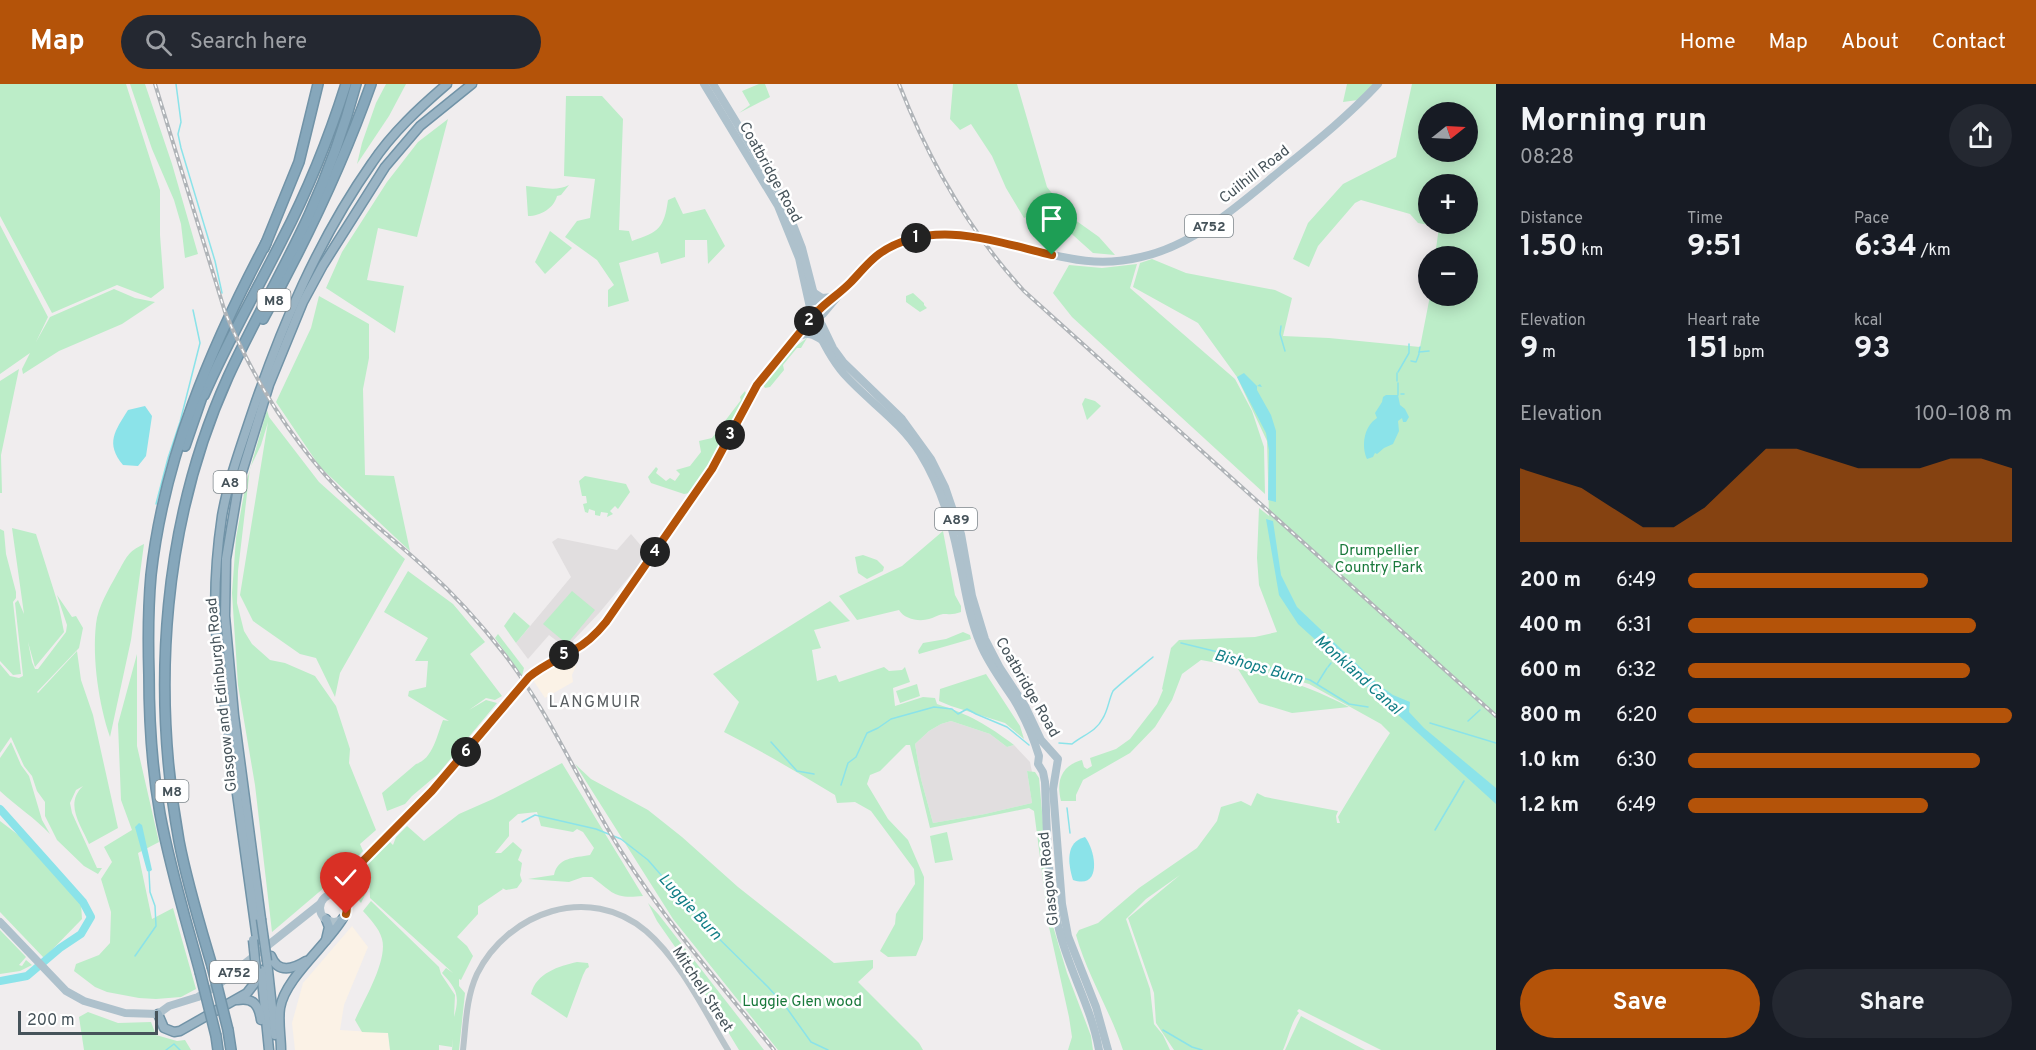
<!DOCTYPE html>
<meta charset="utf-8">
<style>
body{margin:0;font-family:Overpass,sans-serif;background:#242831;color:#f1f3f6;height:100vh;display:flex;flex-direction:column;font-size:22px;white-space:nowrap}
*{box-sizing:border-box;margin:0}
p{font-size:20px;color:#9ea1a6}
.icon{flex:none;width:33px;height:33px;fill:none;stroke:currentColor;stroke-width:2;stroke-linecap:round;stroke-linejoin:round}
.map{position:relative;flex:1;overflow:hidden}
.details{display:flex;flex-direction:column;background:#171b24;width:540px}
.details>*{flex:none}
.needle{width:39px;rotate:72deg}
.controls{position:absolute;left:1418px;top:18px;display:grid;gap:12px}
.controls a{display:grid;place-items:center;width:60px;height:60px;border-radius:50%;background:#171b24;box-shadow:0 3px 15px #0003;font-size:30px}
.scale{position:absolute;left:18px;bottom:15px;width:140px;box-sizing:border-box;padding-left:6px;border:3px solid #46535a;border-top:0;font-size:16px;line-height:21px;white-space:nowrap;color:#46535a;-webkit-text-stroke:4px #fff;paint-order:stroke}
.pin{position:absolute;display:grid;place-items:center;width:51px;height:51px;color:#fff;margin:-62px -26px;border-radius:50% 50% 50% 0;rotate:-45deg;box-shadow:0 0 6px #0007}
.pin .icon{rotate:45deg}
.km{position:absolute;width:30px;height:30px;margin:-15px;border-radius:50%;background:#222;color:#fff;font-size:16px;line-height:30px;text-align:center}
.round{display:grid;place-items:center;flex:none;width:63px;height:63px;border-radius:32px;background:#242831}
.summary{display:flex;align-items:center;justify-content:space-between;height:102px;padding:0 24px}
h1{font-size:33px;font-weight:700;line-height:45px}
.figures{display:grid;grid-template-columns:repeat(3,1fr);gap:9px;height:102px;padding:6px 24px}
.figures div{display:grid;align-content:center}
.figures b{font-size:30px;font-weight:700}
.figures small{font-size:16px;font-weight:400}
.figures p{font-size:16px}
.chart{height:168px;padding:12px 24px}
.chart p{display:flex;justify-content:space-between}
.chart svg{width:100%;height:108px;margin-top:6px;fill:#b45309;opacity:.7}
.primary-button{display:flex;gap:12px;margin-top:auto;padding:12px 24px}
.primary-button a{flex:1;height:69px;border-radius:36px;background:#b45309;color:#fff;font-size:24px;font-weight:700;line-height:69px;text-align:center}
.primary-button a+a{background:#242831;color:#f1f3f6}
ul{padding:0 24px;list-style:none;font-size:20px}
li{display:grid;grid-template-columns:96px 72px 1fr;align-items:center;height:45px}
li i{height:15px;border-radius:8px;background:#b45309}
header{display:flex;align-items:center;gap:36px;box-sizing:border-box;height:84px;padding:0 30px;background:#b45309;color:#fff}
header strong{font-size:28px}
nav{display:flex;gap:33px;margin-inline-start:auto;font-size:21px}
.search{width:420px;height:54px;background:#242831;display:flex;align-items:center;gap:15px;box-sizing:border-box;padding:0 21px;border-radius:33px;color:#9ea1a6;font-size:22px}
main{display:flex;flex:1;min-height:0}
.map>svg:first-child{display:block}
.commercial{fill:#fbf2e6}
.education{fill:#e1dedf}
.green{fill:#bcedc8;fill-rule:evenodd}
.water{fill:#8be3e9}
.lines{fill:none;stroke-linecap:round;stroke-linejoin:round}
.stream{stroke:#8be3e9;stroke-width:1.5}
.river{stroke:#8be3e9;stroke-width:8}
.trunk-casing{stroke:#7193a7;stroke-width:11}
.motorway-casing{stroke:#7193a7;stroke-width:12}
.tertiary{stroke:#b9c4ca;stroke-width:6}
.primary{stroke:#aec1cc;stroke-width:8}
.trunk{stroke:#9ab4c4;stroke-width:8}
.motorway{stroke:#86a7bb;stroke-width:9}
.rail-casing{stroke:#b0b4b8;stroke-width:4}
.rail{stroke:#fff;stroke-width:1.5;stroke-dasharray:4.5;stroke-linecap:butt}
.trunk-bridge-casing{stroke:#7193a7;stroke-width:11;stroke-linecap:butt}
.motorway-bridge-casing{stroke:#7193a7;stroke-width:12;stroke-linecap:butt}
.primary-bridge{stroke:#aec1cc;stroke-width:8}
.trunk-bridge{stroke:#9ab4c4;stroke-width:8}
.motorway-bridge{stroke:#86a7bb;stroke-width:9}
.route-casing{stroke:#fff;stroke-width:12}
.route{stroke:#b45309;stroke-width:8}
.labels{text-anchor:middle;stroke-width:5;stroke-linejoin:round;paint-order:stroke}
.shield{fill:#fff;stroke:#7e878c;stroke-width:1.5}
.shield-label{font-size:14px;font-weight:bold;fill:#46535a}
.street-label{font-size:15px;fill:#46535a;stroke:#fff}
.park-label{font-size:15px;fill:#19793b;stroke:#fff}
.water-label{font-size:16px;font-style:italic;fill:#117e86;stroke:#fff}
.neighbourhood-label{font-size:16px;letter-spacing:1.5px;fill:#5a5f62;stroke:#fff}
</style>
<header>
<strong>Map</strong>
<div class="search"><svg class="icon" aria-label="search" viewBox="0 0 24 24"><circle cx="10" cy="10" r="6"/><path d="M15 15l6 6"/></svg>Search here</div>
<nav><a>Home</a><a>Map</a><a>About</a><a>Contact</a></nav>
</header>
<main>
<div class="map">
<svg width="1496" height="966" viewBox="0 0 1496 966">
<rect width="100%" height="100%" fill="#f0edee"/>
<g class="commercial">
<polygon points="574,574 576,582 572,591 573,598 545,614 533,596 568,575"/>
<polygon points="352,842 368,863 344,921 340,946 388,949 390,966 295,966 292,939 303,899"/>
</g>
<g class="education">
<polygon points="631,450 648,470 600,528 566,564 549,551 528,575 516,559 571,493 552,458 558,454 617,466"/>
<polygon points="951,637 990,650 1007,663 1014,661 1030,678 1032,688 1027,687 1032,719 985,730 933,739 921,695 915,660 929,647 941,640"/>
</g>
<g class="green">
<polygon points="0,0 126,0 160,106 160,151 164,204 151,214 117,201 52,229 0,132"/>
<polygon points="130,0 145,0 172,80 198,170 185,174 181,140 174,116 152,65"/>
<polygon points="386,0 406,0 389,32 357,80 362,59 376,19"/>
<polygon points="759,0 765,0 770,13 739,29 750,21 742,7"/>
<polygon points="953,0 1017,0 1047,103 1071,133 1099,153 1115,171 1093,169 1045,126 1024,134 1006,104 992,72 971,40 960,46 950,35"/>
<polygon points="1347,0 1374,0 1358,16 1343,18"/>
<path d="M1412 0H1496V966H1381L1299 925 1297 927 1299 929C1292 936 1288 955 1283 966H1174L1156 939 1154 909 1128 834 1180 791 1146 815 1126 835 1150 905 1154 940 1163 951 1170 966H1123C1110 926 1087 891 1076 851L1079 846 1098 839 1139 804 1197 764 1217 737 1221 723 1241 717 1251 722 1257 709 1265 713 1338 727 1336 732 1337 739H1340L1338 733C1355 705 1373 675 1390 649L1381 640 1309 600 1262 587 1201 576 1182 590 1172 616 1155 643 1130 669 1083 696 1076 711V717H1061C1056 697 1061 682 1082 676L1084 683 1087 685 1092 682 1090 674 1116 665 1130 655 1157 620 1163 606 1162 605 1171 564 1179 556 1255 553 1277 548 1259 501 1257 474 1259 424 1269 432 1267 357 1237 293 1198 239 1133 203 1140 179 1152 175 1186 189 1275 206 1292 214 1283 252 1329 254 1420 263 1430 212H1467V172H1435L1439 143 1418 139 1410 130 1361 116 1355 119 1318 162 1309 183 1293 175 1308 139 1343 100 1396 73ZM1428 28H1467V68H1428ZM1428 100H1467V140H1428Z"/>
<path d="M566 12H602L623 35 619 146 629 147 632 157C659 148 664 144 668 116L675 113 683 130 705 125 725 162 708 180 707 156H685V173L661 180 658 168 619 179 629 217 608 223V206L614 201 597 176 565 153 577 137 590 134 595 95 564 92Z"/>
<polygon points="448,35 417,153 378,144 367,196 404,202 395,249 326,204 342,168 387,98 418,58"/>
<path d="M569 101 561 111 557 112C554 124 541 132 528 132L526 102C541 103 556 108 569 101Z"/>
<polygon points="0,141 48,233 36,258 50,233 114,205 135,214 155,218 122,240 59,267 23,290 22,285 30,269 0,290"/>
<polygon points="550,147 572,164 545,190 535,178"/>
<polygon points="1137,180 1130,204 1235,295 1252,327 1264,363 1265,410 1072,233 1053,209 1069,181 1102,184"/>
<polygon points="913,209 924,219 924,221 927,224 920,228 906,218 906,212"/>
<polygon points="319,212 369,240 369,274 363,305 365,391 394,392 410,467 320,383 276,318 311,244"/>
<polygon points="807,254 801,264 797,264 783,281 784,286 770,303 765,304 763,301 792,265"/>
<polygon points="19,285 1,371 2,409 0,409 0,297"/>
<polygon points="745,307 746,310 715,371 690,409 684,410 651,399 648,393 656,383 658,385 656,389 666,397 670,394 675,397 680,390 676,386 690,382 701,368 699,357 712,354 741,316 740,313"/>
<polygon points="1085,314 1095,317 1101,322 1087,336 1082,320"/>
<polygon points="267,326 269,333 319,398 405,475 340,589 335,613 316,574 300,570 253,537 240,511 268,338 261,361 250,384 238,487 237,519 244,547 252,560 270,576 285,579 315,592 336,622 350,665 349,679 376,746 360,760 363,767 345,786 272,848 255,701 238,601 232,509 236,454 246,399"/>
<polygon points="585,392 626,400 630,408 618,425 615,422 610,427 613,430 607,433 608,429 601,428 600,432 595,431 595,427 589,425 588,429 585,428 583,420 587,419 586,412 582,412 579,397"/>
<path d="M12 444 36 450 59 523 64 548 35 583 28 558 32 578 35 585H38L66 548 67 541 57 511 72 533 76 532 83 544 79 564 37 608 38 609 77 567 81 596 93 631 118 744 89 760C81 741 64 720 83 702L76 706 70 719 72 729 97 784H102L98 790 84 782 57 756 45 732V718L37 707 32 692 24 682 11 653 0 669V580L10 592 19 594 23 592 15 519 18 516 24 530Z"/>
<polygon points="0,445 4,447 6,470 16,508 16,514 13,518 21,590 13,591 0,577"/>
<path d="M943 447 955 511 961 522V528C953 531 950 530 943 530 938 531 933 534 929 535 919 538 904 535 899 526L857 536 839 512 902 482Z"/>
<path d="M144 460 131 556 110 653C99 621 92 575 96 540 98 522 109 505 117 490 127 473 127 468 144 460Z"/>
<polygon points="863,471 877,476 884,483 883,487 867,495 858,489 855,473"/>
<path d="M408 487 453 520 485 558 470 570 502 612 495 616 486 614 469 626 486 616 497 619 438 690 412 712 405 720 387 727 382 709 416 680C433 675 437 651 443 636L449 637 408 612 409 607 426 603 428 577H415L428 554 384 528Z"/>
<polygon points="572,507 595,526 567,560 543,540"/>
<path d="M830 517 850 537 814 546 821 564 812 566 817 597 836 591 839 598 884 583 889 587 902 586 905 583 910 598 893 604 895 622 923 613 935 614 937 620C968 630 988 641 1014 661L1007 663 990 650 951 637 941 640 929 647 915 660 921 695 933 739 985 730 1032 719 1027 687 1035 688 1039 694 1050 816 1046 819 1034 727 1029 724 930 744 910 661H906L880 687 870 691 867 700 888 735 908 756 924 793 923 855 916 872 888 873 880 867 895 840 896 830 915 800 914 785 871 727 855 718 837 719 835 711C798 689 762 667 724 648L739 618 713 590Z"/>
<polygon points="514,528 530,542 516,559 504,542"/>
<polygon points="963,548 970,551 971,555 919,570 918,567 923,559 946,555"/>
<polygon points="498,550 524,584 522,592 495,554"/>
<polygon points="137,570 137,662 159,758 138,769 152,835 173,824 196,905 181,913 156,915 139,914 107,908 95,903 74,887 76,880 99,871 110,859 111,828 101,795 112,778 104,763 132,746 121,716 118,640"/>
<path d="M1238 585C1278 592 1313 604 1349 623L1292 629 1259 619Z"/>
<polygon points="986,590 1020,642 1024,655 1005,639 951,622 939,617 940,605"/>
<polygon points="917,600 920,612 900,619 896,607"/>
<path d="M11 658 21 681 29 692 42 736 50 750C35 734 16 722 0 707V674Z"/>
<path d="M562 679 643 812C613 815 614 809 592 793H583L569 798 528 795 554 791C558 773 574 774 590 771L594 764 583 748 577 745 573 748 541 742 537 728 518 730 509 738V752L495 769H501L513 758 522 766 518 776 522 779 520 791 522 797 517 804 506 806 502 804 503 805 478 822V830L457 853 467 862 473 872 461 896 459 895V902L465 909 459 966H452L453 954 452 963 439 961V966H390L388 949 362 948 355 936C364 916 388 876 382 855 379 844 370 835 363 827L371 817 439 883 441 890 455 911 454 933C460 912 457 905 442 889L446 884 453 889 370 814 369 783 367 785 368 805 361 819C343 800 374 771 388 758L384 764 390 758 393 761 396 753 407 742 424 757 459 730 493 715Z"/>
<polygon points="575,680 591,695 648,726 682,753 738,803 834,879 873,876 873,884 858,898 919,959 923,966 778,966 673,835"/>
<polygon points="0,737 21,753 81,819 82,835 44,874 0,828"/>
<polygon points="947,748 953,776 935,779 930,752"/>
<polygon points="648,819 659,831 764,966 739,966 687,880 657,837"/>
<polygon points="1050,832 1067,889 1091,952 1093,966 1068,966 1072,953 1069,933 1047,834"/>
<polygon points="0,846 26,873 19,881 22,882 26,876 32,881 20,887 0,890"/>
<path d="M577 878 588 879 589 883 586 885 583 891 567 934 531 910C536 889 559 882 577 878Z"/>
<polygon points="88,928 118,939 151,938 156,951 177,957 185,956 191,966 84,966 79,933"/>
<polygon points="1301,932 1365,966 1285,966"/>
</g>
<g class="water">
<polygon points="1244,289 1257,302 1260,300 1262,303 1257,302 1257,306 1271,331 1276,347 1276,418 1268,416 1269,366 1266,349 1237,293"/>
<path d="M1386 311H1398L1400 321 1405 325 1409 333 1406 338H1403L1402 334 1398 337 1399 347 1393 360 1384 364 1377 370 1375 369 1373 373 1367 375C1361 362 1364 342 1377 334L1375 329 1382 318 1383 313Z"/>
<path d="M145 322 152 332 146 372 138 382 123 381C105 359 115 347 128 326Z"/>
<polygon points="1266,435 1273,437 1281,491 1297,523 1379,601 1393,611 1410,618 1409,628 1424,644 1496,704 1496,720 1298,540 1279,511"/>
<polygon points="139,739 142,741 152,786 149,788 147,787 135,743"/>
<path d="M1085 753C1096 767 1102 806 1073 796 1068 780 1065 758 1085 753Z"/>
</g>
<g class="lines">
<g class="stream">
<polyline points="176,0 181,38 178,50 181,64 215,177 222,209"/>
<polyline points="1281,242 1280,250 1285,267"/>
<polyline points="1419,268 1429,267"/>
<polyline points="1419,269 1420,263"/>
<polyline points="1411,277 1416,278 1419,270"/>
<polyline points="1398,288 1409,269 1409,260"/>
<polyline points="1397,297 1397,289"/>
<polyline points="1398,299 1398,311"/>
<polyline points="1401,310 1404,310"/>
<polyline points="156,420 168,374 180,338 200,259 193,226"/>
<polyline points="1181,559 1218,568 1310,596 1349,620 1368,623"/>
<polyline points="1328,583 1331,579"/>
<polyline points="1317,600 1327,584"/>
<polyline points="1468,637 1480,626"/>
<polyline points="1430,639 1496,659"/>
<polyline points="771,658 797,687 814,690"/>
<path d="M1059 659 1072 660C1083 651 1096 648 1103 634 1108 626 1109 615 1113 607 1116 603 1146 579 1153 573"/>
<polyline points="841,701 848,679 856,673 867,649 878,644 891,635 934,623 952,625 958,630 967,625 976,630 1007,643 1029,661"/>
<polyline points="1067,724 1070,749"/>
<polyline points="522,738 535,731 596,745 621,755 648,776 702,838 768,903 786,923 811,958 828,966"/>
<polyline points="1435,746 1464,697"/>
<polyline points="135,872 156,842 155,822 150,808 149,788"/>
<polyline points="1163,946 1192,963 1202,966"/>
<polyline points="166,966 174,960 180,966"/>
</g>
<polyline class="river" points="0,725 83,818 91,833 81,850 60,864 27,892 0,897"/>
<g class="trunk-casing">
<g id="trunk">
<polyline points="261,835 234,631 225,532 226,475 239,398 269,301 303,218 323,181 385,83 420,42 472,0"/>
<path d="M257 855 218 572C213 525 215 479 222 432 228 398 240 365 251 332 281 243 318 156 372 79 392 49 419 24 447 0"/>
<polyline points="326,856 329,843 326,835"/>
<path d="M271 872C278 890 293 885 306 877"/>
<polyline points="267,877 275,951"/>
<polyline points="261,886 269,966"/>
<path d="M237 916C253 913 259 921 261 936"/>
<polyline points="158,930 164,944 174,948 180,947 247,909 254,900 256,885"/>
<path d="M281 966C281 953 278 938 280 924 285 894 327 861 343 834"/>
</g>
</g>
<g class="motorway-casing">
<g id="motorway">
<polyline points="264,164 299,78 318,0"/>
<path d="M263 235C305 159 342 82 371 0"/>
<path d="M204 311C227 258 256 208 282 156 308 106 329 54 346 0"/>
<polyline points="185,362 204,307"/>
<path d="M212 882C200 841 187 799 179 757 151 602 163 437 228 293 253 238 284 186 309 131 328 89 344 45 356 0"/>
<path d="M200 888C186 836 170 784 160 730 152 684 149 637 149 591 148 558 148 524 151 491 164 373 211 263 266 159"/>
<polyline points="228,946 231,966"/>
<polyline points="216,952 218,966"/>
</g>
</g>
<path class="tertiary" d="M463 966C466 940 466 914 477 890 508 828 589 799 646 847 680 876 705 928 728 966"/>
<g class="primary">
<polyline points="704,0 778,122 799,174 811,228 811,240"/>
<polyline points="713,0 783,115 802,164 818,226"/>
<polyline points="813,208 822,214 833,213"/>
<path d="M823 230C840 210 858 186 879 170 937 128 1007 164 1068 174 1092 179 1117 179 1141 173 1197 161 1243 117 1286 82 1318 56 1349 31 1378 0"/>
<polyline points="822,241 833,264 844,279 902,335 931,375 945,403 961,450 972,512 985,555 1000,584 1025,622 1041,656 1058,675 1053,705 1062,820 1068,852 1096,923 1108,966"/>
<path d="M816 244C824 260 832 276 844 290 869 318 900 337 920 369 939 400 951 436 958 471 965 501 968 531 980 559 988 579 1001 596 1013 614 1024 632 1033 652 1039 672L1038 680 1043 688 1045 698C1047 749 1047 804 1061 853 1072 892 1092 926 1099 966"/>
<path d="M802 251C810 248 816 252 822 256"/>
<path d="M529 593C543 581 559 575 574 566 587 559 597 549 606 539L712 385 757 301 810 236"/>
<polyline points="330,810 343,800 367,773 432,707 517,605"/>
<circle cx="334" cy="824" r="14"/>
<polyline points="0,838 66,907 84,917 125,929 158,930 169,922 198,913 219,900 320,820"/>
</g>
<use href="#trunk" class="trunk"/>
<use href="#motorway" class="motorway"/>
<g class="rail-casing">
<g id="rail">
<path d="M155 0 225 228C255 299 297 366 353 420 376 443 403 463 426 485 455 511 481 540 505 571 551 631 581 703 621 767 666 838 721 901 774 966"/>
<path d="M899 0C929 77 968 146 1024 207L1496 632"/>
</g>
</g>
<use href="#rail" class="rail"/>
<g class="trunk-bridge-casing">
<g id="trunk-bridge">
<polyline points="261,835 267,877"/>
<polyline points="253,856 256,885"/>
</g>
</g>
<g class="motorway-bridge-casing">
<g id="motorway-bridge">
<polyline points="212,882 228,946"/>
<polyline points="200,888 216,952"/>
</g>
</g>
<polyline class="primary-bridge" points="517,605 529,593"/>
<use href="#trunk-bridge" class="trunk-bridge"/>
<use href="#motorway-bridge" class="motorway-bridge"/>
</g>
<g class="lines">
<g class="route-casing">
<path id="route" d="M346 830C348 823 346 820 346 814 345 804 350 792 356 784L432 707 529 593C543 581 559 575 574 566 587 559 597 549 606 538L712 385 757 301 810 236 812 228 819 226C828 217 840 209 850 199 859 190 868 178 879 170 932 133 996 158 1052 171"/>
</g>
<use href="#route" class="route"/>
</g>
<g class="labels">
<g class="shield">
<rect x="1185" y="131" width="48" height="22" rx="4.5"/>
<rect x="257.5" y="205" width="33" height="22" rx="4.5"/>
<rect x="213.5" y="387" width="33" height="22" rx="4.5"/>
<rect x="935" y="424" width="42" height="22" rx="4.5"/>
<rect x="155.5" y="696" width="33" height="22" rx="4.5"/>
<rect x="210" y="877" width="48" height="22" rx="4.5"/>
</g>
<g class="shield-label">
<text x="1209" y="147">A752</text>
<text x="274" y="221">M8</text>
<text x="230" y="403">A8</text>
<text x="956" y="440">A89</text>
<text x="172" y="712">M8</text>
<text x="234" y="893">A752</text>
</g>
<g class="street-label">
<text transform="translate(771 88) rotate(61)" y="5">Coatbridge Road</text>
<text transform="translate(1254 90) rotate(-38)" y="5">Cuilhill Road</text>
<text transform="translate(1028 603) rotate(60)" y="5">Coatbridge Road</text>
<text transform="translate(221 611) rotate(-96)" y="5">Glasgow and Edinburgh Road</text>
<text transform="translate(1048 795) rotate(-96)" y="5">Glasgow Road</text>
<text transform="translate(703 905) rotate(57)" y="5">Mitchell Street</text>
</g>
<g class="park-label">
<text x="1379" y="471">Drumpellier<tspan x="1379" dy="17">Country Park</tspan></text>
<text x="802" y="922">Luggie Glen wood</text>
</g>
<g class="water-label">
<text transform="translate(1259 582) rotate(16)" y="6">Bishops Burn</text>
<text transform="translate(1359 590) rotate(42)" y="6">Monkland Canal</text>
<text transform="translate(691 822) rotate(47)" y="6">Luggie Burn</text>
</g>
<g class="neighbourhood-label">
<text x="595" y="623">LANGMUIR</text>
</g>
</g>
</svg>
<div class="controls">
<a><svg class="needle" viewBox="-14 -14 28 28"><path d="M0-13l5 13h-10z" fill="#e53935"/><path d="M0 13l5-13h-10z" fill="#9ea1a6"/></svg></a>
<a>+</a>
<a>−</a>
</div>
<div class="scale">200 m</div>
<div class="pin" style="left:1052px;top:171px;background:#1e9e55"><svg class="icon" aria-label="arrive" viewBox="0 0 24 24"><path d="M6 21V4h12l-3 4 3 4H6"/></svg></div>
<div class="pin" style="left:346px;top:830px;background:#d93025"><svg class="icon" aria-label="check" viewBox="0 0 24 24"><path d="M5 12l5 5 9-10"/></svg></div>
<b class="km" style="left:916px;top:154px">1</b>
<b class="km" style="left:809px;top:237px">2</b>
<b class="km" style="left:730px;top:351px">3</b>
<b class="km" style="left:655px;top:468px">4</b>
<b class="km" style="left:564px;top:571px">5</b>
<b class="km" style="left:466px;top:668px">6</b>
</div>
<section class="details">
<div class="summary"><div><h1>Morning run</h1><p>08:28</p></div><a class="round"><svg class="icon" aria-label="share" viewBox="0 0 24 24"><path d="M12 15V3M7 8l5-5 5 5M5 13v7h14v-7"/></svg></a></div>
<div class="figures">
<div><p>Distance</p><b>1.50<small> km</small></b></div>
<div><p>Time</p><b>9:51</b></div>
<div><p>Pace</p><b>6:34<small> /km</small></b></div>
</div>
<div class="figures">
<div><p>Elevation</p><b>9<small> m</small></b></div>
<div><p>Heart rate</p><b>151<small> bpm</small></b></div>
<div><p>kcal</p><b>93</b></div>
</div>
<div class="chart"><p><span>Elevation</span>100–108 m</p>
<svg viewBox="0 0 160 44" preserveAspectRatio="none"><path d="M0 44V14L10 18L20 22L30 30L40 38L50 38L60 30L70 18L80 6L90 6L100 10L110 14L120 14L130 14L140 10L150 10L160 14V44z"/></svg>
</div>
<ul>
<li><b>200 m</b>6:49<i style="width:74%"></i></li>
<li><b>400 m</b>6:31<i style="width:89%"></i></li>
<li><b>600 m</b>6:32<i style="width:87%"></i></li>
<li><b>800 m</b>6:20<i style="width:100%"></i></li>
<li><b>1.0 km</b>6:30<i style="width:90%"></i></li>
<li><b>1.2 km</b>6:49<i style="width:74%"></i></li>
</ul>
<div class="primary-button"><a>Save</a><a>Share</a></div>
</section>
</main>
